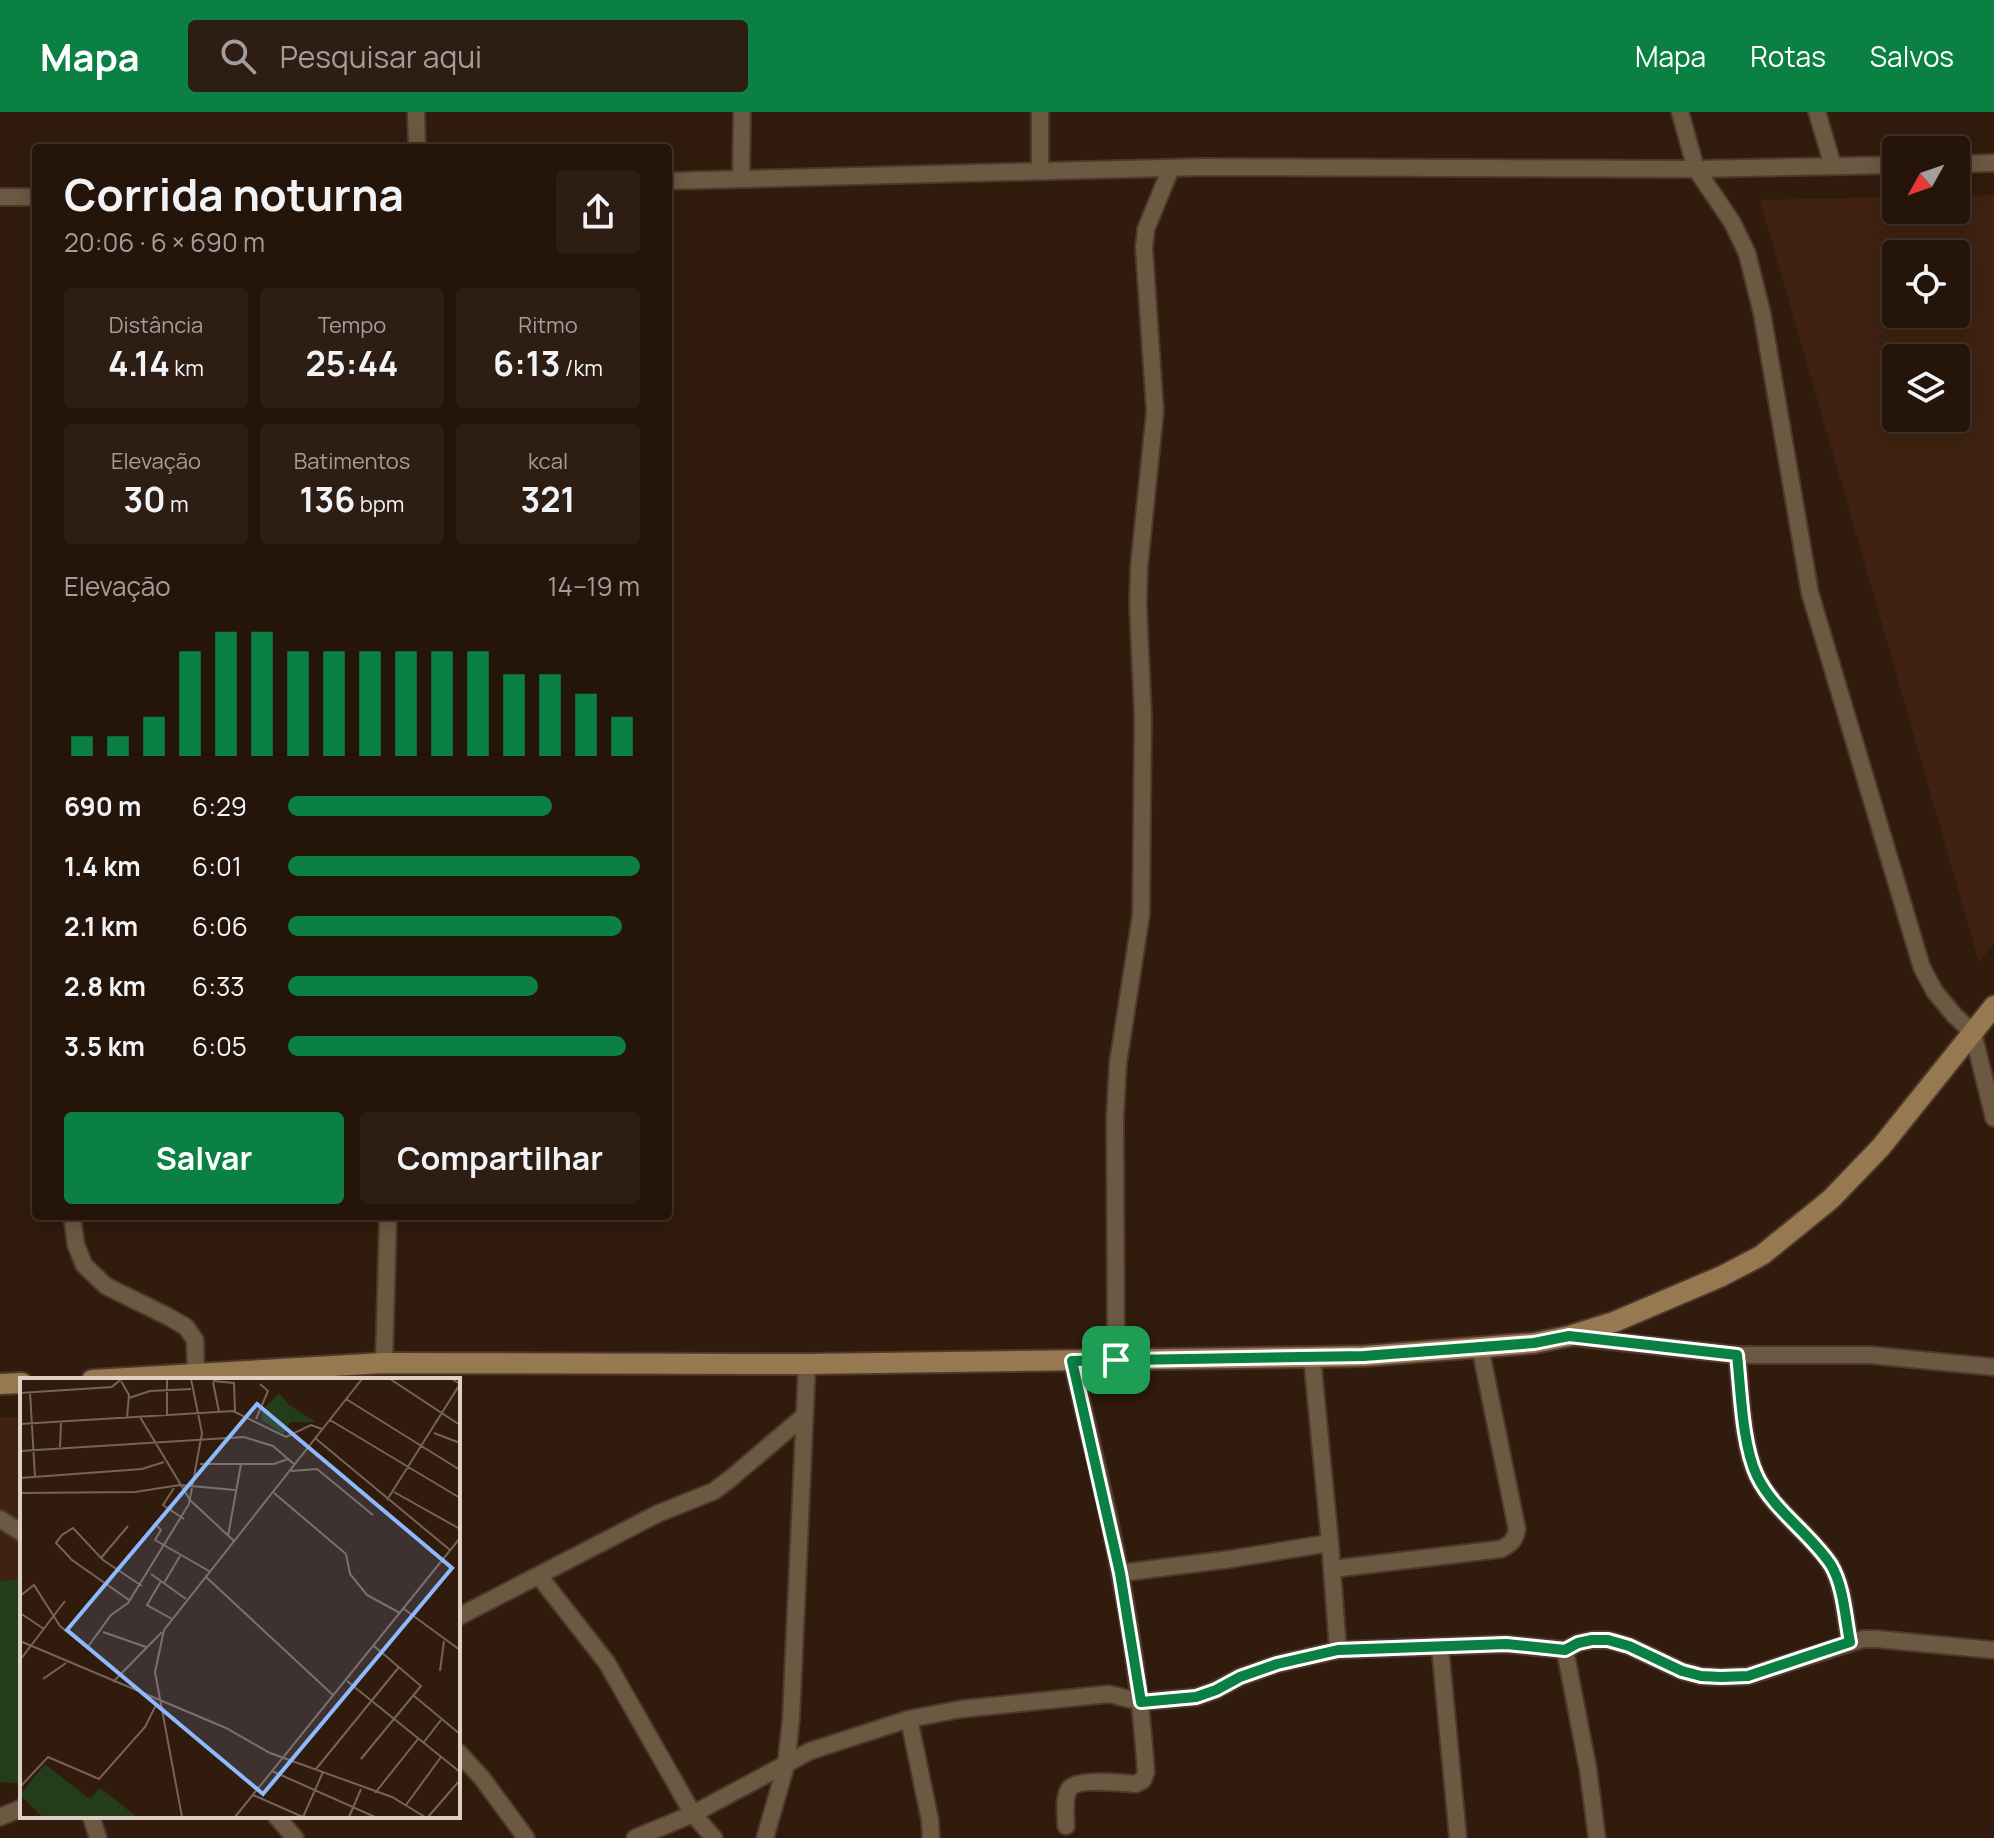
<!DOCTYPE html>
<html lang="pt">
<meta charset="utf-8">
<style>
body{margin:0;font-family:Manrope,sans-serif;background:#2d1d13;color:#f1f3f6;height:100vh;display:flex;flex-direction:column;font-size:30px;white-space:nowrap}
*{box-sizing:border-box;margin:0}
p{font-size:26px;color:#a39e9c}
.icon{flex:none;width:44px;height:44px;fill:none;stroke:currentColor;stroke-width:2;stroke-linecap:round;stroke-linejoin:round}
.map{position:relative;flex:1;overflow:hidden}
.drawer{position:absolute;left:32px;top:32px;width:640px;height:1076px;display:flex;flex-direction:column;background:#25140a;border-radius:8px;box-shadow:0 4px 20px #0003,0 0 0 2px #42332b}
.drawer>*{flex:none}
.needle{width:52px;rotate:230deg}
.tools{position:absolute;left:1882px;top:24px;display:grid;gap:16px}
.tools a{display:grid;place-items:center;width:88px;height:88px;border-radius:8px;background:#25140a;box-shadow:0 4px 20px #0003,0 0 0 2px #42332b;font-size:40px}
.pin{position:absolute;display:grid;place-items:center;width:68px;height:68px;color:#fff;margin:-34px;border-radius:16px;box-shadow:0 4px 12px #0006}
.round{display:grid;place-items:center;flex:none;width:84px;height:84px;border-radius:8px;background:#2d1d13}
.overview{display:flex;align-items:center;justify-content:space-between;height:136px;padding:0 32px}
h1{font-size:44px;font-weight:700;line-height:60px}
.metrics{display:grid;grid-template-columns:repeat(3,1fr);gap:12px;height:136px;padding:8px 32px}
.metrics div{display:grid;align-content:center;border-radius:8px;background:#2d1d13;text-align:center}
.metrics b{font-size:34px;font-weight:700}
.metrics small{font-size:22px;font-weight:400}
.metrics p{font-size:22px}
.chart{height:224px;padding:16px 32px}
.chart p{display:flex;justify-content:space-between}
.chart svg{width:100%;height:144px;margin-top:8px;stroke:#0b8043;stroke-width:6}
.button{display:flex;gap:16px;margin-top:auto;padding:16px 32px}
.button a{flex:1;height:92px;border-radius:8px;background:#0b8043;color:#fff;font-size:32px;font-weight:700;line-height:92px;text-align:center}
.button a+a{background:#2d1d13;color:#f1f3f6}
ul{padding:0 32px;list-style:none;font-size:26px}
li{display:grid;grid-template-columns:128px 96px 1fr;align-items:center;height:60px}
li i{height:20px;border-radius:10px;background:#0b8043}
header{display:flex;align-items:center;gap:48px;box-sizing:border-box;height:112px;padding:0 40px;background:#0b8043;color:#fff}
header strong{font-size:38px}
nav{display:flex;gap:44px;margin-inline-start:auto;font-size:28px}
.search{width:560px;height:72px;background:#2d1d13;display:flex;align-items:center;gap:20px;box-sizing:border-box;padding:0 28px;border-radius:8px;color:#a39e9c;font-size:30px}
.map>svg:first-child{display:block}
.built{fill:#3f2211;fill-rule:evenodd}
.green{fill:#223d17}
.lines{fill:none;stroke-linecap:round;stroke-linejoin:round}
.street-casing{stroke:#4d382b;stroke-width:20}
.secondary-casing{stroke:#4d382b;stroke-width:24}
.street{stroke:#6c5941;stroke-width:16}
.secondary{stroke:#967851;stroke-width:20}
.route-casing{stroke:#fff;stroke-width:16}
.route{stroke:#0b8043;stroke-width:10}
.inset-road{fill:none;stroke:#776357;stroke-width:2}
.view{fill:#8eb9fc;fill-opacity:0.15;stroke:#8eb9fc;stroke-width:4}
.inset-edge{fill:none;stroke:#dfcfc7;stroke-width:4}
</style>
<header>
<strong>Mapa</strong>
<div class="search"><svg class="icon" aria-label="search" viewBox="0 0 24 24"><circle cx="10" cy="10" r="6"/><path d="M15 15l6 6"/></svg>Pesquisar aqui</div>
<nav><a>Mapa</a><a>Rotas</a><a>Salvos</a></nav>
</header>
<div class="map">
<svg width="1994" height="1726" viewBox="0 0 1994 1726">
<rect width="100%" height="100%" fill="#311b0d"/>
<g class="built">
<path d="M1994 83V832L1979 850 1760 88 1896 85V98H1956V84ZM1896 142H1956V202H1896ZM1896 246H1956V306H1896Z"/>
<polygon points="0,1305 22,1305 22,1466 0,1469"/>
</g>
<polygon class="green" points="22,1466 22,1672 0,1670 0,1469"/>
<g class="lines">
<g class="street-casing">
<g id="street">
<polyline points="416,0 417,36"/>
<polyline points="1680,0 1696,57 1732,110 1747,141 1762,201 1810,481 1922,856 1935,880 1955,904 1973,921 1994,1006"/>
<polyline points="1817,0 1833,54"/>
<polyline points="1956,52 1994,51"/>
<polyline points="1040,59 1040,0"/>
<polyline points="741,67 742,0"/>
<polyline points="668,69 1202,55 1696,57 1896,53"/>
<polyline points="0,85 36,85"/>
<polyline points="72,1104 76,1133 84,1153 106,1174 169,1205 186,1215 195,1228 196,1263"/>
<polyline points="1573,1225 1737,1243 1869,1243 1994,1255"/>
<path d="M1737 1243C1741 1278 1742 1333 1757 1364 1774 1399 1810 1421 1831 1453 1844 1475 1845 1506 1850 1530"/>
<polyline points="1312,1245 1330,1431 1338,1538"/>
<polyline points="1116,1248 1115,1005 1118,951 1141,803 1143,605 1138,493 1139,455 1155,299 1144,136 1146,117 1171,56"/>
<polyline points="384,1251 388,1104"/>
<polyline points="0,1407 22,1421"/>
<path d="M1332 1457 1501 1437C1511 1432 1515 1428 1517 1417L1480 1235"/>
<polyline points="1120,1461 1231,1447 1330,1431"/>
<polyline points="539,1464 607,1551 693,1702 714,1726"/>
<polyline points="458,1505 657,1402 714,1379 730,1367 804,1304"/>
<polyline points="1440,1535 1458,1726"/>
<polyline points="1565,1538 1588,1657 1597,1726"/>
<polyline points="909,1607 930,1708 931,1726"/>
<polyline points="458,1640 482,1666 526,1726"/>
<polyline points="91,1704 98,1726"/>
<polyline points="276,1704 295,1726"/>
<polyline points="0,1705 22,1696"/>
<path d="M1066 1714C1066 1703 1063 1684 1070 1676 1079 1666 1122 1671 1135 1672L1143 1668 1146 1660C1142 1604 1136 1550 1126 1495 1112 1412 1091 1330 1072 1249"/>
<polyline points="635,1726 693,1702 810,1639 909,1607 961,1597 1109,1582 1141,1590 1196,1585 1216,1578 1240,1565 1277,1552 1338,1538 1506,1532 1565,1538 1578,1531 1592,1528 1608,1528 1629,1534 1682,1559 1701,1564 1721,1565 1748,1564 1863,1527 1876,1527 1994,1538"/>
<polyline points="765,1726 786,1653 791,1607 807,1252"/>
</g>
</g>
<g class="secondary-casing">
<g id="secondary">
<polyline points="92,1268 384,1251 807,1252 1312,1245 1364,1244 1534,1231 1569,1224 1614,1210 1722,1164 1762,1143 1831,1087 1881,1035 1994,894"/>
<polyline points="0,1272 22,1271"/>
</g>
</g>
<use href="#street" class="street"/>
<use href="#secondary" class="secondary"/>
</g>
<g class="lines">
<g class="route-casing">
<path id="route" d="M1569 1224 1737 1243C1741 1279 1742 1332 1757 1364 1774 1399 1810 1421 1831 1453 1844 1475 1845 1506 1850 1530L1748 1564 1721 1565 1701 1564 1682 1559 1629 1534 1608 1528H1592L1578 1531 1565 1538 1506 1532 1338 1538 1277 1552 1240 1565 1216 1578 1196 1585 1141 1590 1120 1461 1072 1249 1364 1244 1534 1231Z"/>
</g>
<use href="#route" class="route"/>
</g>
<g transform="translate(20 1266)">
<rect width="440" height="440" fill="#311b0d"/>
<path d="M259 15 269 27 296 44H270L263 56 242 42 241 34Z" fill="#223d17"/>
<path d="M25 386 70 421 80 410 117 439H23L0 417Z" fill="#223d17"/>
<path class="inset-road" d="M370 1 440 47M101 3 109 17 107 40M193 3 214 5 215 33M193 4 199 34M10 14 15 99M0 15 92 9 101 1M109 20 130 13 171 11M326 21 440 92M147 37V1M120 39 170 122 214 163M236 41 248 13 240 6M310 42 440 120M0 46 213 33 266 59 291 47 302 51M414 55 440 65M295 60 430 172M40 69 41 45M0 73 224 59 253 68 275 87M180 86H254L268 81M271 93 297 91 353 137M0 100 122 91 144 84M154 110 143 127 164 141M374 114 440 151M0 115 115 114 160 107 215 112M254 115 326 176 330 196 347 217 380 235M367 122 440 6 432 1M137 148 141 152 135 162 189 193M208 158 221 86M81 180 108 148M440 192V231M131 196 166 221M185 198 314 318M141 203 127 227 152 241M144 205 160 178M0 218 14 207 40 248 67 270 91 237 108 225 169 126 182 55 171 1M109 222 52 182 36 165 42 157 53 150 83 182 122 208M384 231 440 272M0 235 24 251M83 254 126 269M0 263 206 350 250 375 372 419 405 439M0 282 45 223M420 293 424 263M23 301 46 285M327 303 440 394M93 304 142 254M394 318 440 356M404 364 421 342M341 381 401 308 354 268M296 391 379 289M252 393 355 439M0 409 28 379 79 401 125 349 137 325M355 415 398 361M233 417 283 439M386 427 421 379M162 439 135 294 144 252 342 1M215 439 440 160M283 439 303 394M329 439 341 411M408 439 440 402"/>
<path class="view" d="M237 26 432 190 243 416 47 252Z"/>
<rect width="440" height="440" class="inset-edge"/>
</g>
</svg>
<div class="tools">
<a><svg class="needle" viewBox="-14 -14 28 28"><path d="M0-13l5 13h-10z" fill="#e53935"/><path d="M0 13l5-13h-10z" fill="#a39e9c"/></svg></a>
<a><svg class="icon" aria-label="locate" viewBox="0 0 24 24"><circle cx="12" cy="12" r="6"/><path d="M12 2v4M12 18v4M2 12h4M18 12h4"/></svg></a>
<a><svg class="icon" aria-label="layers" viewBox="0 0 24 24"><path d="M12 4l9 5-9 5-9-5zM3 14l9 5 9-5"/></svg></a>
</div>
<div class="pin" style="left:1116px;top:1248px;background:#1e9e55"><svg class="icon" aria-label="arrive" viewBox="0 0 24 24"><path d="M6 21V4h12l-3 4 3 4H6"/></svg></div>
<section class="drawer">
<div class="overview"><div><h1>Corrida noturna</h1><p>20:06 · 6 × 690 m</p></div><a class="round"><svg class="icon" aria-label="share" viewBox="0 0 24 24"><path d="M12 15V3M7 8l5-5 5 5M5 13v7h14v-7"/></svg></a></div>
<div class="metrics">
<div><p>Distância</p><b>4.14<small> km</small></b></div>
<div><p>Tempo</p><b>25:44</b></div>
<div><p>Ritmo</p><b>6:13<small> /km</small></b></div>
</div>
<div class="metrics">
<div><p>Elevação</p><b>30<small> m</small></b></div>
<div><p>Batimentos</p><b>136<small> bpm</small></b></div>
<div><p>kcal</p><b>321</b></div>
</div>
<div class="chart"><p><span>Elevação</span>14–19 m</p>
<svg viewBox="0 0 160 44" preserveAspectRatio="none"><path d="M5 44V38M15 44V38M25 44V32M35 44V12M45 44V6M55 44V6M65 44V12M75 44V12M85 44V12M95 44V12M105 44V12M115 44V12M125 44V19M135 44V19M145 44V25M155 44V32"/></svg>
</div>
<ul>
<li><b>690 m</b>6:29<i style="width:75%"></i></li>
<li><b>1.4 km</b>6:01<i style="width:100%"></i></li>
<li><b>2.1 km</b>6:06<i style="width:95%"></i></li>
<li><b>2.8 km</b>6:33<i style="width:71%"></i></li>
<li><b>3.5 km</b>6:05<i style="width:96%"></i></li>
</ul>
<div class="button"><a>Salvar</a><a>Compartilhar</a></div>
</section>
</div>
